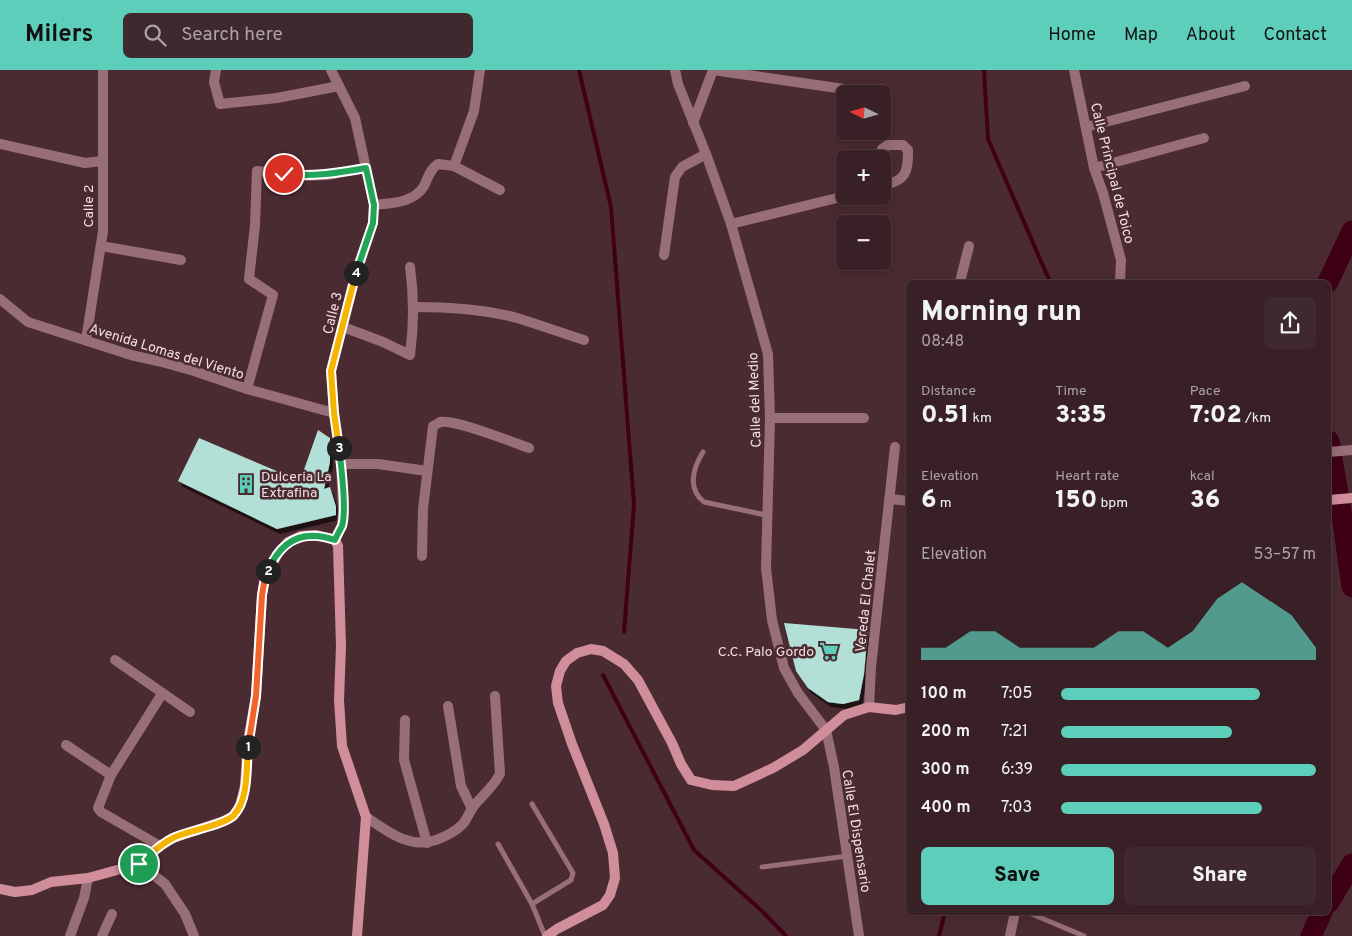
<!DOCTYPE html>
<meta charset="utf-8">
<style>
body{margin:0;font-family:Overpass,sans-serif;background:#3f282e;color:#f1f3f6;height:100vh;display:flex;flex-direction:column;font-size:19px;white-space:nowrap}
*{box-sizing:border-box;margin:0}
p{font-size:16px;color:#aba3a7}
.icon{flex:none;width:28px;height:28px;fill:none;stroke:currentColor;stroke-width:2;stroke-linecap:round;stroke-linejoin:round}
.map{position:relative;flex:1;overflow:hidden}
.sheet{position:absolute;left:906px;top:210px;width:425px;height:635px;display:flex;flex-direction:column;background:#382026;border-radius:8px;box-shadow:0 2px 12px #0003,0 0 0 1px #523e43}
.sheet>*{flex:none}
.needle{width:32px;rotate:275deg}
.tools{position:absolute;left:836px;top:15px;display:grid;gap:10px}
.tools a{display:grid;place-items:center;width:55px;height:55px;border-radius:8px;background:#382026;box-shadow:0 2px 12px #0003,0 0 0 1px #523e43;font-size:25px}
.pin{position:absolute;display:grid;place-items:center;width:42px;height:42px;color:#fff;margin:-21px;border:2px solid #fff;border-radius:50%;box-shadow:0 1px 5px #0007}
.km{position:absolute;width:25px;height:25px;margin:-12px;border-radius:50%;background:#222;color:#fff;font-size:14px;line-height:25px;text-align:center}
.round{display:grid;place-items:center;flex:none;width:52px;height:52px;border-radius:8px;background:#3f282e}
.head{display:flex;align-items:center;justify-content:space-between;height:85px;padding:0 15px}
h1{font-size:28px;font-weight:800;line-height:38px}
.stats{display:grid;grid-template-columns:repeat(3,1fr);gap:8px;height:85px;padding:5px 15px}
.stats div{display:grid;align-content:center}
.stats b{font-size:25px;font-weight:800}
.stats small{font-size:14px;font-weight:400}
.stats p{font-size:14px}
.chart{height:140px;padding:10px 15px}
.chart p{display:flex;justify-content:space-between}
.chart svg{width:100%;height:90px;margin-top:5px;fill:#5dceb9;opacity:.7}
.cta{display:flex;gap:10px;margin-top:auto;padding:10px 15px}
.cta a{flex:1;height:58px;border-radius:8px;background:#5dceb9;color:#111;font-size:20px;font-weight:800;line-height:58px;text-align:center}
.cta a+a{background:#3f282e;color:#f1f3f6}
ul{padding:0 15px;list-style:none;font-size:16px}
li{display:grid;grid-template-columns:80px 60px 1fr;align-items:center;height:38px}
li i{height:12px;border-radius:6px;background:#5dceb9}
header{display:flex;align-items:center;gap:30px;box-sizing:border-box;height:70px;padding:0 25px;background:#5dceb9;color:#111}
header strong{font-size:24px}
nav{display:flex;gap:28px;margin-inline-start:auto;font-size:18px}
.search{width:350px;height:45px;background:#3f282e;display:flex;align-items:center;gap:12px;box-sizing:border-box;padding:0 18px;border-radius:8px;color:#aba3a7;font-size:19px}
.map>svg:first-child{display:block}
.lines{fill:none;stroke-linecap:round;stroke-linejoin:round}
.stream{stroke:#3f0016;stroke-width:4}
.river{stroke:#3f0016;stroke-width:21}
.building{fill:#b3e0d6;filter:url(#shadow)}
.service{stroke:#996f77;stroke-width:5}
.minor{stroke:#996f77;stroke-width:10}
.secondary{stroke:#d08e9b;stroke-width:10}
.split-1-casing{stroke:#fff;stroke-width:10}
.split-2-casing{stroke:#fff;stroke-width:10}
.split-3-casing{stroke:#fff;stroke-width:10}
.split-4-casing{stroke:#fff;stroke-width:10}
.split-5-casing{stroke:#fff;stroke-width:10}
.split-1{stroke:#f5b400;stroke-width:6}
.split-2{stroke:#f0652b;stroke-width:6}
.split-3{stroke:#22a559;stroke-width:6}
.split-4{stroke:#f5b400;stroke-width:6}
.split-5{stroke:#22a559;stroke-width:6}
.labels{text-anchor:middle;stroke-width:5;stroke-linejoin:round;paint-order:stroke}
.street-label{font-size:14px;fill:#f3dee1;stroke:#4b2b32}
.poi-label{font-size:14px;fill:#f3dee1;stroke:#4b2b32;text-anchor:start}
</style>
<header>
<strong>Milers</strong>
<div class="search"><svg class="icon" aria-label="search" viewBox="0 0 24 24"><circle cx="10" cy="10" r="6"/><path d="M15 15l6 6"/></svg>Search here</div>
<nav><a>Home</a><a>Map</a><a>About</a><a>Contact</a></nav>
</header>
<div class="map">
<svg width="1352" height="866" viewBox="0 0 1352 866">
<defs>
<filter id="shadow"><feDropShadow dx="3" dy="5" stdDeviation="0" flood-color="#0009"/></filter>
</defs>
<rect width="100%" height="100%" fill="#4b2b32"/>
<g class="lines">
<g class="stream">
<polyline points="579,0 611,137 634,435 624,562"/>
<polyline points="984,0 988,69 1050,212"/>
<polyline points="603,605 694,780 762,841 786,866"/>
<polyline points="939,866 945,842"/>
</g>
<g class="river">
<polyline points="1328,212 1352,161"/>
<polyline points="1329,371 1343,452 1352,517"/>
<polyline points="1329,832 1352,794"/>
<polyline points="1311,866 1322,842"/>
</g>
</g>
<g class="building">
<polygon points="318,360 330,368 330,392 324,419 330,417 336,437 336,445 277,459 178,411 199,368 300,411"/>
<polygon points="784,553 868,560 864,604 859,630 843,634 828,632 808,618 796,601"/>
</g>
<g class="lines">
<g class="service">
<path d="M703 382C693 398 687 419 704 432L766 445"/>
<polyline points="532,734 573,803 571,810 532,834"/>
<polyline points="498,774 532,834 545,866"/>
<polyline points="762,797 848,786"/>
<polyline points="1027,842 1084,866"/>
</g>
<g class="minor">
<polyline points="216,0 214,12 220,34 277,28 339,16"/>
<polyline points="331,0 355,48 374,135 373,153 356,204 331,301 334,343 341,394 343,440 342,455 335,470"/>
<polyline points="675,0 678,14 706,84 731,154 768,284 770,348 766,498 772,550 784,598 798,623 826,660 834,697 859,866"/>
<polyline points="713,0 858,21"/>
<polyline points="1074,0 1094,98 1103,123 1121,190 1120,212"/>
<polyline points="693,53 713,0"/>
<polyline points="1086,57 1245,16"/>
<polyline points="0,74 85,93 102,91"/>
<path d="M880 89 882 79 888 75H903L908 80C908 104 906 110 882 116"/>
<polyline points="454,96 474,41 480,0"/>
<polyline points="1094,98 1204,68"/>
<polyline points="882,103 888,114"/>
<path d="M374 135C391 133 414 133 424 116 428 108 430 99 438 94L454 96 500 120"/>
<polyline points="731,154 845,126"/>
<polyline points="101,176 181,190"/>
<polyline points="664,185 675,107 682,97 706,84"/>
<polyline points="960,212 969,176"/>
<polyline points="0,229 28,252 131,285 162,292 194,301 247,319 334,343"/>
<path d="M413 237C448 237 484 239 517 248 540 255 562 263 584 270"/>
<path d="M343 257 383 272 410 285C414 256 414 226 410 197"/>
<polyline points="86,270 103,161 103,0"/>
<polyline points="247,319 273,225 249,209 255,155 257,101 303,106 327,105 365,98"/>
<polyline points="770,348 864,348"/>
<polyline points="1329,382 1352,380"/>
<polyline points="341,394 378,394 427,401"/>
<polyline points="890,429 909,431"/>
<path d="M422 486 423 439 433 356C433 356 439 353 440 352 455 349 512 372 529 378"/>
<polyline points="115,590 190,642"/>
<polyline points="448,636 461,716 472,739"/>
<polyline points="869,637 871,597 895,377"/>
<polyline points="405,650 404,690 427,773"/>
<polyline points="66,675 111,705"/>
<path d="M366 747C388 762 409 779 436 770 447 766 455 762 463 754 467 749 469 743 473 737 482 726 493 717 500 704L495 626"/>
<polyline points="160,776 101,742 98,738 111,705 162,624"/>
<polyline points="139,794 165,814 185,844 194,866"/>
<polyline points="70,866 84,828 88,808"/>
<polyline points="102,866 112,844"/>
<polyline points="1010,866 1015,842"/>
</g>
<g class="secondary">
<polyline points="1329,430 1352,428"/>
<polyline points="0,819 15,822 32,820 51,812 88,808 139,794 160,776 173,768 224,751 233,746 240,736 245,716 248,671 256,626 262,525 265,508 278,483 288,472 301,466 316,465 335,470 338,476 341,576 339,630 342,676 366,747 357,866"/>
<polyline points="547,866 557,859 603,835 610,825 615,808 613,783 604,754 572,674 558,633 556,616 560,601 566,591 577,583 591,579 603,581 624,594 638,610 672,673 681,694 691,710 712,715 734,716 773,698 803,680 844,645 869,637 896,640 909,637"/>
</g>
</g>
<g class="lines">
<g class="split-1-casing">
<path id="split-1" d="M139 794C150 785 160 774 173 768 187 761 225 755 234 745 249 728 246 698 248 677"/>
</g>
<g class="split-2-casing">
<polyline id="split-2" points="248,677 256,626 262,525 265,508 268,501"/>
</g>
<g class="split-3-casing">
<path id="split-3" d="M268 501C281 470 303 459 335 470 337 465 340 460 342 456 347 441 341 394 339 378"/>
</g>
<g class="split-4-casing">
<polyline id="split-4" points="339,378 334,343 331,301 356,203"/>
</g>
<g class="split-5-casing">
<path id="split-5" d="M284 104C313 107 338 103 366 98L374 135 373 153 356 203"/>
</g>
<use href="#split-1" class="split-1"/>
<use href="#split-2" class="split-2"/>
<use href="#split-3" class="split-3"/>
<use href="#split-4" class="split-4"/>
<use href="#split-5" class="split-5"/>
</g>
<defs>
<g id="building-bare" transform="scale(1.5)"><path d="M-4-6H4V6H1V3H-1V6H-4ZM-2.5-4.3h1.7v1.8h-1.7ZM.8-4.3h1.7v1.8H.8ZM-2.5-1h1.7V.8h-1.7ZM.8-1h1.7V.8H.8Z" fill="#5dceb9" stroke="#4b2b32" stroke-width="2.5" paint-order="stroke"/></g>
<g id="supermarket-bare" transform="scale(1.5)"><path d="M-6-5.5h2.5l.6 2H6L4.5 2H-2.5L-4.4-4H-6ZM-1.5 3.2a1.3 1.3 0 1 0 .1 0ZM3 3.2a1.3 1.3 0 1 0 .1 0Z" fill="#5dceb9" stroke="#4b2b32" stroke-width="2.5" paint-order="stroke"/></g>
</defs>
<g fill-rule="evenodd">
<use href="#building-bare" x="246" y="414"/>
<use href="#supermarket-bare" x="829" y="581"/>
</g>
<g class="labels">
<g class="street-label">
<text transform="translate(1113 103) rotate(76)" y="5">Calle Principal de Toico</text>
<text transform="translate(88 136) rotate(-90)" y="5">Calle 2</text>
<text transform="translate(332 243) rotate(-76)" y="5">Calle 3</text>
<text transform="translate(167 281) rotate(17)" y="5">Avenida Lomas del Viento</text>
<text transform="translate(754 330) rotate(-92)" y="5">Calle del Medio</text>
<text transform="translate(865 531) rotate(-84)" y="5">Vereda El Chalet</text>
<text transform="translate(857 761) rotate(81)" y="5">Calle El Dispensario</text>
</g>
<g class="poi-label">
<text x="261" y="411">Dulceria La<tspan x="261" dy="16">Extrafina</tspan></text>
<text x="814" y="586" text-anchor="end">C.C. Palo Gordo</text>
</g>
</g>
</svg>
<div class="tools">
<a><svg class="needle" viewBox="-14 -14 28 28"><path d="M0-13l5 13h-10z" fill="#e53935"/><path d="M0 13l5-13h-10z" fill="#aba3a7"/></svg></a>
<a>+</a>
<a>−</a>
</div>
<div class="pin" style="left:139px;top:794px;background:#1e9e55"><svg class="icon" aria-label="arrive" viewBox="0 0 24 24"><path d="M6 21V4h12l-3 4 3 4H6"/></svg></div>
<div class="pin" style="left:284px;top:104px;background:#d93025"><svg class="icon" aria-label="check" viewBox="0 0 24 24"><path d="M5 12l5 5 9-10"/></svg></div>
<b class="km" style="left:248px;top:677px">1</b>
<b class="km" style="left:268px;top:501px">2</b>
<b class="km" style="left:339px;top:378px">3</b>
<b class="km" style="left:356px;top:203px">4</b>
<section class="sheet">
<div class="head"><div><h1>Morning run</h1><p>08:48</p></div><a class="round"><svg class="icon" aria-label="share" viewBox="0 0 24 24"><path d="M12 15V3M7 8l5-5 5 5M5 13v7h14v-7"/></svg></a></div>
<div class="stats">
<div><p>Distance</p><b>0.51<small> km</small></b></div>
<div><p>Time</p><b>3:35</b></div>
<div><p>Pace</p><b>7:02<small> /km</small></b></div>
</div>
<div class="stats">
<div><p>Elevation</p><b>6<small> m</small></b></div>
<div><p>Heart rate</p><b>150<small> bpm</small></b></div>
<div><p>kcal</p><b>36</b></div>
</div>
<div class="chart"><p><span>Elevation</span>53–57 m</p>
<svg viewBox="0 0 160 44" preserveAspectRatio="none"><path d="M0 44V38L10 38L20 30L30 30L40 38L50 38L60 38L70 38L80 30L90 30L100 38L110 30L120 14L130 6L140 14L150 22L160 38V44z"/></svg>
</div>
<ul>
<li><b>100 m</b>7:05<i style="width:78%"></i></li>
<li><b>200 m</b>7:21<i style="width:67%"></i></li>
<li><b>300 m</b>6:39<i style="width:100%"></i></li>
<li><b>400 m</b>7:03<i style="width:79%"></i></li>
</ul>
<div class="cta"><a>Save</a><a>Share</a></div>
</section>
</div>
